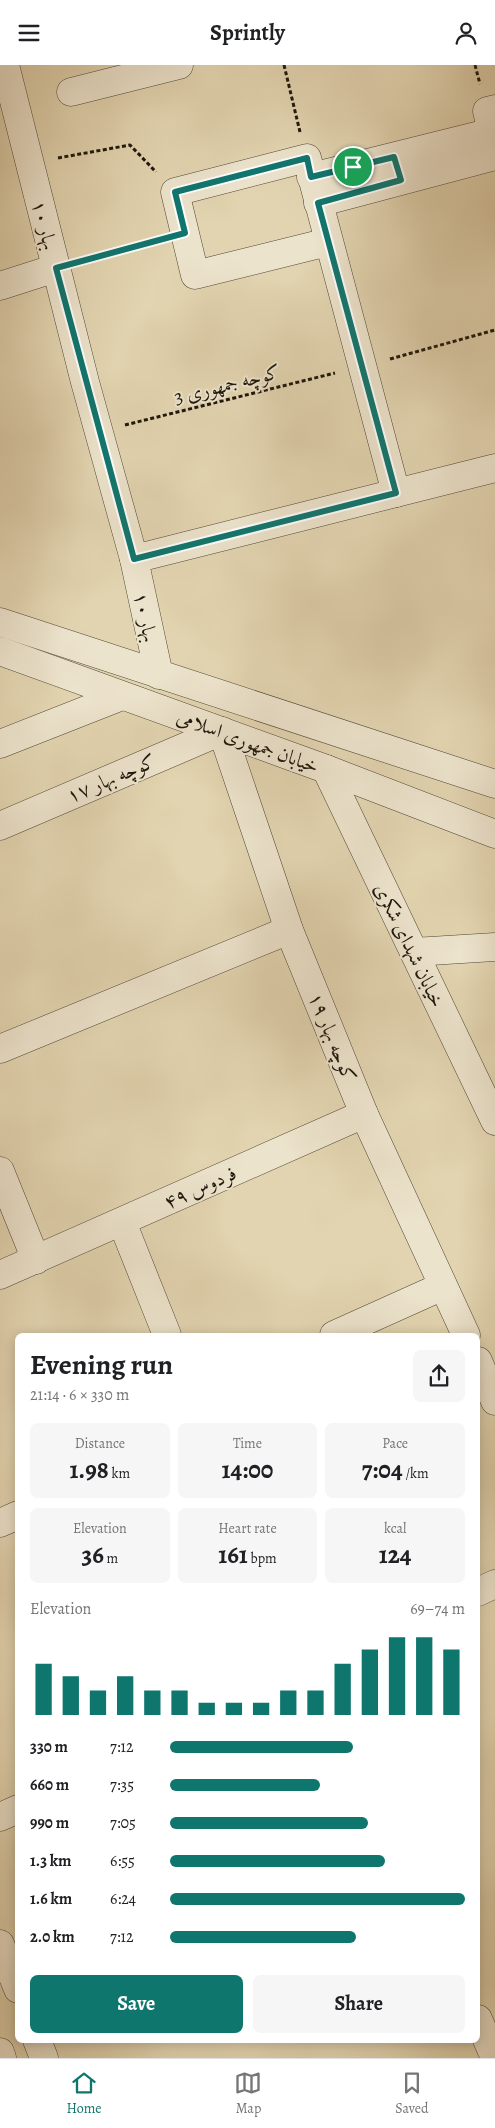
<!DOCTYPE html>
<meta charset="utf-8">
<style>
body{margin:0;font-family:Alegreya,Amiri,serif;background:#f6f6f6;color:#202124;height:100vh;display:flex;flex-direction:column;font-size:19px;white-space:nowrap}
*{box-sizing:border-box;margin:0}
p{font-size:16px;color:#757577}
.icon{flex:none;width:28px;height:28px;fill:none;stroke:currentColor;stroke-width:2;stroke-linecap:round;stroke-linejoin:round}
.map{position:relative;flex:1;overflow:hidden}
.details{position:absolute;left:15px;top:1268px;width:465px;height:710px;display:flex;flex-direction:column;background:#fff;border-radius:8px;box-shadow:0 2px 12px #0003}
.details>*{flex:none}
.pin{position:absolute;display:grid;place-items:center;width:42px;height:42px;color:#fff;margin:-21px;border:2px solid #fff;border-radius:50%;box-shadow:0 1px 5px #0007}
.round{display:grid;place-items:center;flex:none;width:52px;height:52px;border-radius:8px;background:#f6f6f6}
.summary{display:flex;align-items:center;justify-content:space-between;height:85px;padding:0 15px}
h1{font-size:28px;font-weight:600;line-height:38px}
.stats{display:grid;grid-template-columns:repeat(3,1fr);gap:8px;height:85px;padding:5px 15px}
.stats div{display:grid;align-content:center;border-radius:8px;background:#f6f6f6;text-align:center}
.stats b{font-size:25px;font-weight:600}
.stats small{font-size:14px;font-weight:400}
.stats p{font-size:14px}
.chart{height:140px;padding:10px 15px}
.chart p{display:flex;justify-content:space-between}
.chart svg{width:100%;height:90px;margin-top:5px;stroke:#0f766e;stroke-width:6}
.button{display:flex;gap:10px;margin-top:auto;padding:10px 15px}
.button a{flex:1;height:58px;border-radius:8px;background:#0f766e;color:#fff;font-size:20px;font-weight:600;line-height:58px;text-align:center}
.button a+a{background:#f6f6f6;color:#202124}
ul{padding:0 15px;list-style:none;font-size:16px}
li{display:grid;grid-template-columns:80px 60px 1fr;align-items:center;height:38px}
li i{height:12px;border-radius:6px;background:#0f766e}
header{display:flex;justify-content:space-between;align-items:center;height:65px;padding:0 15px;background:#fff;font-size:22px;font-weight:600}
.tab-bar{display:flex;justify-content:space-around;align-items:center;height:70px;border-top:1px solid #e0e0e0;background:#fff;font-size:14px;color:#757577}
.tab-bar a{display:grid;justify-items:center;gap:2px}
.tab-bar .on{color:#0f766e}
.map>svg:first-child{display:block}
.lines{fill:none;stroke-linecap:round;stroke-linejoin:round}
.minor-casing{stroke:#4f4635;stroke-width:29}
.path{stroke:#1e170c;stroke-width:3;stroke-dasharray:4 2.5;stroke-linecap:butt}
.minor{stroke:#ece3cc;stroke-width:28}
.route-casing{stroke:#fff;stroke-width:10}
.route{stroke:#0f766e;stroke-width:6}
.labels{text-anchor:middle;stroke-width:4;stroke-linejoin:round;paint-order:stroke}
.street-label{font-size:20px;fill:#1e170c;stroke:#ece3cc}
</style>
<header><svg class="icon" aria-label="menu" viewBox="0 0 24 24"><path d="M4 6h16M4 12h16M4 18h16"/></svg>Sprintly<svg class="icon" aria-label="person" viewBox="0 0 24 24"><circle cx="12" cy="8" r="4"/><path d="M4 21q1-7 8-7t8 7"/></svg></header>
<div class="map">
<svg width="495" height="1993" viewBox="0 0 495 1993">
<rect width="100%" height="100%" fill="#e2d4b0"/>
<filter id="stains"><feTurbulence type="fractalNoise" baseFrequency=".004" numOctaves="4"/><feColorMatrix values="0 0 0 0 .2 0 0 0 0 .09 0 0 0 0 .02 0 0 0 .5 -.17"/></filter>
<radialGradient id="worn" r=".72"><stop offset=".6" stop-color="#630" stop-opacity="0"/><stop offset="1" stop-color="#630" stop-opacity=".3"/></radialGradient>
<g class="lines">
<g class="minor-casing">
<g id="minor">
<polyline points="5,0 85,317 134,494 159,610"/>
<polyline points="71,27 179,0"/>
<polyline points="495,44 487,46 495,78"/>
<polyline points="311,112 492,67"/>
<polyline points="318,138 495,91"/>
<polyline points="328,177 195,210 175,127 307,93 396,428"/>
<polyline points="0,221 56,203"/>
<polyline points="134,494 495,403"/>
<polyline points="0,557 495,719"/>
<polyline points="0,586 326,704 495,769"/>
<polyline points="0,679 122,631"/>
<polyline points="326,704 495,1056"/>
<polyline points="0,761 222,666 289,865 364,1049 466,1270"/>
<polyline points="414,887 495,882"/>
<polyline points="0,984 289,865"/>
<polyline points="0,1106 36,1195"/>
<polyline points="122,1157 167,1270"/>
<polyline points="0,1210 364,1049"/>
<polyline points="334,1270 443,1221"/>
<polyline points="478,1296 495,1336"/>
<polyline points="0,1458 18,1450"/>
<polyline points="478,1527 495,1519"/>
<polyline points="0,1752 18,1744"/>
<polyline points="0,1879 18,1924"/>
<polyline points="478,1954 495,1993"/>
<polyline points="37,1975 44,1993"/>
<polyline points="0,1987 2,1993"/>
</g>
</g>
<g class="path">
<polyline points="284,0 300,67"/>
<polyline points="475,0 480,19"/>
<polyline points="58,93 130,80 156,107"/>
<polyline points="82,196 158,175"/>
<polyline points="390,294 495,265"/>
<polyline points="125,360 335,308"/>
</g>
<use href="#minor" class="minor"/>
</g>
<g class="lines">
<g class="route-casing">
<polygon id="route" points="394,92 401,115 318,138 396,428 134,494 56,203 185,168 175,127 307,93 311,112"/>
</g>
<use href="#route" class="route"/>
</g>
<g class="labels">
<g class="street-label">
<text transform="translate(45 160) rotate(76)" y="7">بهار ۱۰</text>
<text transform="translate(227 319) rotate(-14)" y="7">کوچه جمهوری 3</text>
<text transform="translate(146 552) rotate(78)" y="7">بهار ۱۰</text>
<text transform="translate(248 676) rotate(20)" y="7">خیابان جمهوری اسلامی</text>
<text transform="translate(111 713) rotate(-23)" y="7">کوچه بهار ۱۷</text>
<text transform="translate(410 880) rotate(64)" y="7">خیابان شهدای شکری</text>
<text transform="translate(333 972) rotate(68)" y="7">کوچه بهار ۱۹</text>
<text transform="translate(200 1122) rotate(-24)" y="7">فردوس ۴۹</text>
</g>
</g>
<rect width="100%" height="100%" filter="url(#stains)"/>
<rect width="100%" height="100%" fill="url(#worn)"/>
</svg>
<div class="pin" style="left:353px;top:102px;background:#1e9e55"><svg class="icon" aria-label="arrive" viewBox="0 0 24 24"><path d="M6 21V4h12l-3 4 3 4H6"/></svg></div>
<section class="details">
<div class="summary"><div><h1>Evening run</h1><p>21:14 · 6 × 330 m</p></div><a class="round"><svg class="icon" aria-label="share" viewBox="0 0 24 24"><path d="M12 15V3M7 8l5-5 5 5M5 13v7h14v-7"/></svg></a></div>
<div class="stats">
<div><p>Distance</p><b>1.98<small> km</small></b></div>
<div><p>Time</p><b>14:00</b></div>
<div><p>Pace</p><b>7:04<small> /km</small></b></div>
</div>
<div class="stats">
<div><p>Elevation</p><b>36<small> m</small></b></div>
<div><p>Heart rate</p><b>161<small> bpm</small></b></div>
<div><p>kcal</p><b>124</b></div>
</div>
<div class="chart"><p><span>Elevation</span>69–74 m</p>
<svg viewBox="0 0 160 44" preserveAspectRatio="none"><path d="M5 44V19M15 44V25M25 44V32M35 44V25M45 44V32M55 44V32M65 44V38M75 44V38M85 44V38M95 44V32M105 44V32M115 44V19M125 44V12M135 44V6M145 44V6M155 44V12"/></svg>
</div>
<ul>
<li><b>330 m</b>7:12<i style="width:62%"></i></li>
<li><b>660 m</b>7:35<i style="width:51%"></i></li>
<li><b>990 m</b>7:05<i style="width:67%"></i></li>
<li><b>1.3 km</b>6:55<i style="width:73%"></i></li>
<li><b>1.6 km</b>6:24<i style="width:100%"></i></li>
<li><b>2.0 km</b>7:12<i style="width:63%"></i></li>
</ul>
<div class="button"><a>Save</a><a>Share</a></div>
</section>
</div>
<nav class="tab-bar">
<a class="on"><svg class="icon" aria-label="home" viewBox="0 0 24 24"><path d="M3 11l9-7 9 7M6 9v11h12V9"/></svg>Home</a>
<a><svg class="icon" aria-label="map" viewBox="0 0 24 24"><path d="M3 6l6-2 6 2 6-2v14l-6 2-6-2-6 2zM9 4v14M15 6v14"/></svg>Map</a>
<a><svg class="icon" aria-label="saved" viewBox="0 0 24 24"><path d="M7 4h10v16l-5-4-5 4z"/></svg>Saved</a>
</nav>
